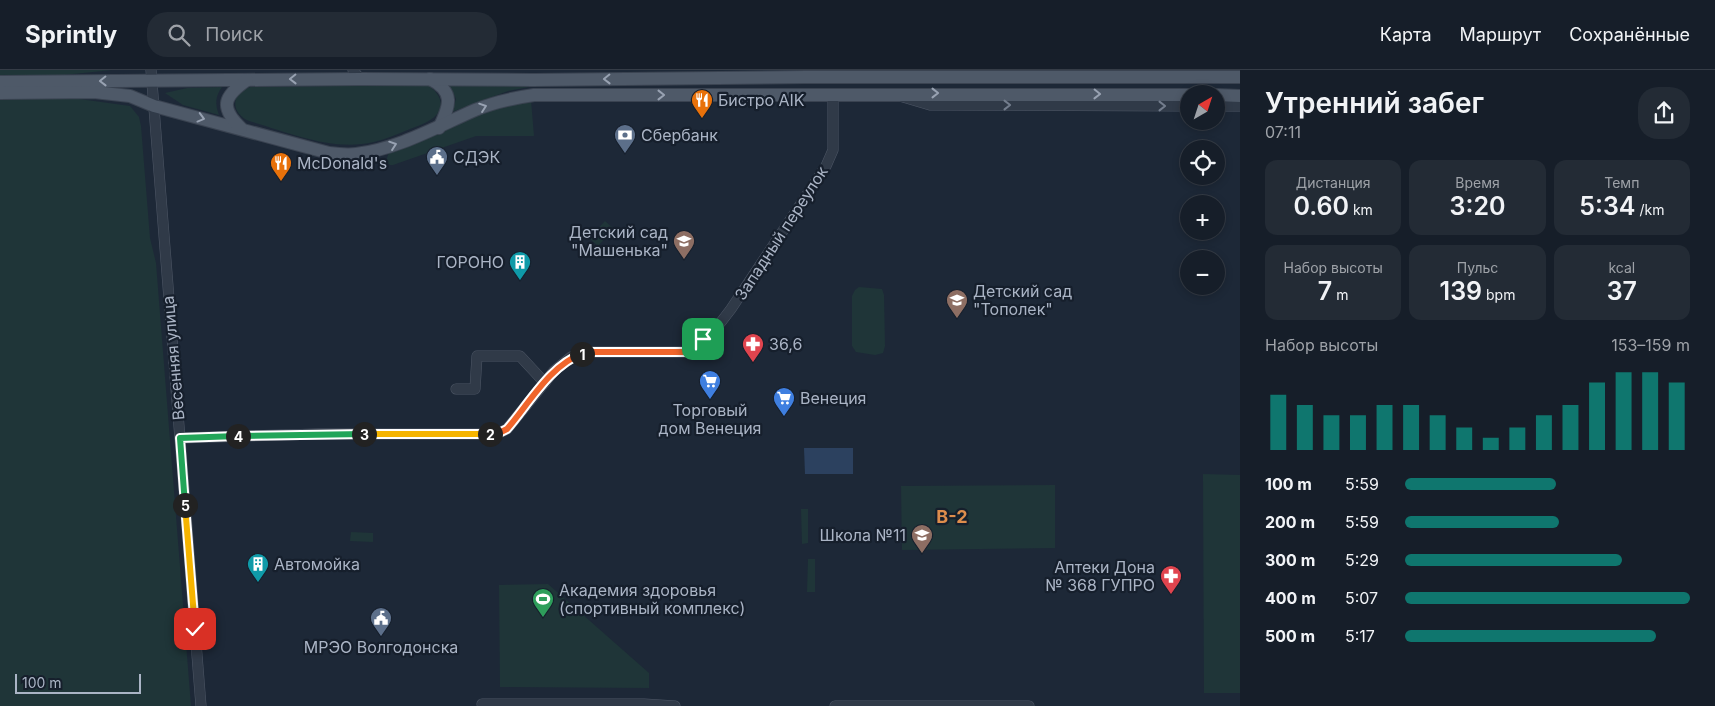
<!DOCTYPE html>
<html lang="ru">
<meta charset="utf-8">
<style>
body{margin:0;font-family:Inter,sans-serif;background:#232b35;color:#f1f3f6;height:100vh;display:flex;flex-direction:column;font-size:19px;white-space:nowrap}
*{box-sizing:border-box;margin:0}
p{font-size:16px;color:#9ea2a8}
.icon{flex:none;width:28px;height:28px;fill:none;stroke:currentColor;stroke-width:2;stroke-linecap:round;stroke-linejoin:round}
.map{position:relative;flex:1;overflow:hidden}
.sheet{display:flex;flex-direction:column;background:#161e29;width:475px}
.sheet>*{flex:none}
.needle{width:32px;rotate:39deg}
.buttons{position:absolute;left:1180px;top:15px;display:grid;gap:10px}
.buttons a{display:grid;place-items:center;width:45px;height:45px;border-radius:50%;background:#161e29;box-shadow:0 2px 8px #0003,0 0 0 1px #353c46;font-size:25px}
.scale{position:absolute;left:15px;bottom:12px;width:126px;box-sizing:border-box;padding-left:5px;border:2px solid #aab4c5;border-top:0;font-size:14px;line-height:18px;white-space:nowrap;color:#aab4c5;-webkit-text-stroke:4px #161f2c;paint-order:stroke}
.pin{position:absolute;display:grid;place-items:center;width:42px;height:42px;color:#fff;margin:-21px;border-radius:10px;box-shadow:0 2px 8px #0006}
.km{position:absolute;width:25px;height:25px;margin:-12px;border-radius:50%;background:#222;color:#fff;font-size:14px;line-height:25px;text-align:center}
.round{display:grid;place-items:center;flex:none;width:52px;height:52px;border-radius:20px;background:#232b35}
.summary{display:flex;align-items:center;justify-content:space-between;height:85px;padding:0 25px}
h1{font-size:28px;font-weight:600;line-height:38px}
.stats{display:grid;grid-template-columns:repeat(3,1fr);gap:8px;height:85px;padding:5px 25px}
.stats div{display:grid;align-content:center;border-radius:12px;background:#232b35;text-align:center}
.stats b{font-size:25px;font-weight:600}
.stats small{font-size:14px;font-weight:400}
.stats p{font-size:14px}
.chart{height:140px;padding:10px 25px}
.chart p{display:flex;justify-content:space-between}
.chart svg{width:100%;height:90px;margin-top:5px;stroke:#0f766e;stroke-width:6}
ul{padding:0 25px;list-style:none;font-size:16px}
li{display:grid;grid-template-columns:80px 60px 1fr;align-items:center;height:38px}
li i{height:12px;border-radius:6px;background:#0f766e}
header{display:flex;align-items:center;gap:30px;box-sizing:border-box;height:70px;padding:0 25px;background:#161e29;border-bottom:1px solid #353c46}
header strong{font-size:24px}
nav{display:flex;gap:28px;margin-inline-start:auto;font-size:18px}
.search{width:350px;height:45px;background:#232b35;display:flex;align-items:center;gap:12px;box-sizing:border-box;padding:0 18px;border-radius:20px;color:#9ea2a8;font-size:19px}
main{display:flex;flex:1;min-height:0}
.map>svg:first-child{display:block}
.green{fill:#1f3538}
.water{fill:#2c415f}
.lines{fill:none;stroke-linecap:round;stroke-linejoin:round}
.minor-casing{stroke:#4e5766;stroke-width:11}
.major-casing{stroke:#3a4351;stroke-width:14}
.minor{stroke:#303a48;stroke-width:10}
.major{stroke:#4e5968;stroke-width:12}
.oneway{stroke:#98a2b2}
.oneway2{stroke:#737d8d}
.split-1-casing{stroke:#fff;stroke-width:10}
.split-2-casing{stroke:#fff;stroke-width:10}
.split-3-casing{stroke:#fff;stroke-width:10}
.split-4-casing{stroke:#fff;stroke-width:10}
.split-5-casing{stroke:#fff;stroke-width:10}
.split-6-casing{stroke:#fff;stroke-width:10}
.split-1{stroke:#f0652b;stroke-width:6}
.split-2{stroke:#f0652b;stroke-width:6}
.split-3{stroke:#f5b400;stroke-width:6}
.split-4{stroke:#22a559;stroke-width:6}
.split-5{stroke:#22a559;stroke-width:6}
.split-6{stroke:#f5b400;stroke-width:6}
.labels{text-anchor:middle;stroke-width:4.5;stroke-linejoin:round;paint-order:stroke}
.poi-label{font-size:16px;fill:#aab4c5;stroke:#161f2c;text-anchor:start}
.street-label{font-size:16px;fill:#aab4c5;stroke:#161f2c}
.neighbourhood-label{font-size:18px;font-weight:bold;fill:#de8d4c;stroke:#161f2c}
</style>
<header>
<strong>Sprintly</strong>
<div class="search"><svg class="icon" aria-label="search" viewBox="0 0 24 24"><circle cx="10" cy="10" r="6"/><path d="M15 15l6 6"/></svg>Поиск</div>
<nav><a>Карта</a><a>Маршрут</a><a>Сохранённые</a></nav>
</header>
<main>
<div class="map">
<svg width="1240" height="636" viewBox="0 0 1240 636">
<rect width="100%" height="100%" fill="#1d2837"/>
<g class="green">
<polygon points="0,0 112,0 64,5 0,6"/>
<polygon points="528,13 529,17 508,21 452,42 456,29 449,14"/>
<path d="M428 15C437 22 444 30 439 41 434 51 420 55 410 59 398 64 386 69 374 72 332 82 288 62 249 51 231 43 230 24 250 17Z"/>
<path d="M222 17C215 27 215 34 219 45L183 35 165 23 187 18Z"/>
<polygon points="65,27 130,36 139,47 141,56 150,168 156,193 191,636 0,636 0,29"/>
<polygon points="531,30 534,66 476,66 393,95 390,95 386,91 389,82 505,34"/>
<polygon points="605,151 614,159 598,176 589,168"/>
<polygon points="859,217 882,219 884,225 885,276 883,283 875,285 856,282 852,276 852,226 855,220"/>
<polygon points="1203,404 1240,405 1240,623 1204,623"/>
<polygon points="1055,415 1055,478 902,480 901,416"/>
<polygon points="801,439 808,439 808,473 802,474"/>
<polygon points="351,462 373,463 373,472 350,471"/>
<polygon points="808,489 815,489 815,522 807,522"/>
<polygon points="548,514 649,603 649,618 500,617 499,515"/>
</g>
<polygon class="water" points="804,378 853,378 853,404 805,404"/>
<g class="lines">
<g class="minor-casing">
<g id="minor">
<polyline points="151,0 201,636"/>
<polyline points="353,0 360,9"/>
<polyline points="903,27 930,35 1189,36"/>
<polyline points="1216,36 1240,36"/>
<polyline points="456,319 475,319 477,286 520,286 545,313"/>
<polyline points="180,368 318,364 497,364 507,359 554,301 571,287 586,282 688,282 721,252 731,239 826,96 833,80 833,24"/>
<polyline points="482,634 644,634 675,636"/>
<polyline points="835,636 1029,636"/>
</g>
</g>
<g class="major-casing">
<g id="major">
<path d="M430 9C455 22 450 35 439 58"/>
<polyline points="0,12 360,9 533,10 806,7 1240,7"/>
<path d="M0 23 94 22 130 26 154 36 329 83C337 84 347 85 356 84 398 79 436 57 475 40 494 32 513 28 534 25 752 25 970 23 1189 25"/>
<polyline points="1216,25 1240,26"/>
<path d="M241 58C219 37 224 26 247 10"/>
</g>
</g>
<use href="#minor" class="minor"/>
<use href="#major" class="major"/>
</g>
<defs><path id="oneway-chevron" d="M-2-3.5L2.5 0L-2 3.5" fill="none" stroke-width="1.6" stroke-linecap="round" stroke-linejoin="round" transform="scale(1.25)"/></defs>
<g class="oneway">
<use href="#oneway-chevron" transform="translate(293 9) rotate(179)"/>
<use href="#oneway-chevron" transform="translate(607 9) rotate(179)"/>
<use href="#oneway-chevron" transform="translate(103 11) rotate(179)"/>
<use href="#oneway-chevron" transform="translate(935 23)"/>
<use href="#oneway-chevron" transform="translate(1097 24) rotate(1)"/>
<use href="#oneway-chevron" transform="translate(661 25)"/>
<use href="#oneway-chevron" transform="translate(483 37) rotate(-19)"/>
<use href="#oneway-chevron" transform="translate(201 48) rotate(15)"/>
<use href="#oneway-chevron" transform="translate(393 75) rotate(-19)"/>
</g>
<g class="oneway2">
<use href="#oneway-chevron" transform="translate(1007 35)"/>
<use href="#oneway-chevron" transform="translate(1162 36)"/>
</g>
<g class="lines">
<g class="split-1-casing">
<polyline id="split-1" points="582,284 586,282 688,282 703,269"/>
</g>
<g class="split-2-casing">
<path id="split-2" d="M490 364H497L507 359C528 335 551 294 582 284"/>
</g>
<g class="split-3-casing">
<polyline id="split-3" points="364,364 490,364"/>
</g>
<g class="split-4-casing">
<polyline id="split-4" points="238,366 364,364"/>
</g>
<g class="split-5-casing">
<polyline id="split-5" points="185,435 180,368 238,366"/>
</g>
<g class="split-6-casing">
<polyline id="split-6" points="185,435 195,559"/>
</g>
<use href="#split-1" class="split-1"/>
<use href="#split-2" class="split-2"/>
<use href="#split-3" class="split-3"/>
<use href="#split-4" class="split-4"/>
<use href="#split-5" class="split-5"/>
<use href="#split-6" class="split-6"/>
</g>
<defs>
<g id="restaurant-pin" transform="scale(1.125)"><path d="M0 17L-7.5 6A9.5 9.5 0 1 1 7.5 6Z" fill="#e8710a" stroke="#161f2c"/><path d="M-5-6h1v4h1v-4h1v4h1v-4h1v5L-1.5 .5V6h-2V.5L-5-1ZM5-6V6H3V1.5H1.5Q1.5-4 5-6Z" fill="#fff"/></g>
<g id="bank-pin" transform="scale(1.125)"><path d="M0 17L-7.5 6A9.5 9.5 0 1 1 7.5 6Z" fill="#5c6f8a" stroke="#161f2c"/><path d="M-6-4H6V4H-6ZM0-2.3a2.3 2.3 0 1 0 0 4.6a2.3 2.3 0 1 0 0-4.6Z" fill="#fff"/></g>
<g id="civic-pin" transform="scale(1.125)"><path d="M0 17L-7.5 6A9.5 9.5 0 1 1 7.5 6Z" fill="#5c6f8a" stroke="#161f2c"/><path d="M-.6-6.5H3V-4.5H.6V-3L4-1V1h2V6H-6V1h2V-1L-.6-3ZM-1.2 2.5V6h2.4V2.5Z" fill="#fff"/></g>
<g id="school-pin" transform="scale(1.125)"><path d="M0 17L-7.5 6A9.5 9.5 0 1 1 7.5 6Z" fill="#8d6e63" stroke="#161f2c"/><path d="M0-5L7-2L0 1L-7-2ZM-4 1L0 2.5L4 1V4Q0 6-4 4Z" fill="#fff"/></g>
<g id="building-pin" transform="scale(1.125)"><path d="M0 17L-7.5 6A9.5 9.5 0 1 1 7.5 6Z" fill="#0f9aa8" stroke="#161f2c"/><path d="M-4-6H4V6H1V3H-1V6H-4ZM-2.5-4.3h1.7v1.8h-1.7ZM.8-4.3h1.7v1.8H.8ZM-2.5-1h1.7V.8h-1.7ZM.8-1h1.7V.8H.8Z" fill="#fff"/></g>
<g id="pharmacy-pin" transform="scale(1.125)"><path d="M0 17L-7.5 6A9.5 9.5 0 1 1 7.5 6Z" fill="#e0444e" stroke="#161f2c"/><path d="M-2-6h4v4h4v4h-4v4h-4v-4h-4v-4h4Z" fill="#fff"/></g>
<g id="supermarket-pin" transform="scale(1.125)"><path d="M0 17L-7.5 6A9.5 9.5 0 1 1 7.5 6Z" fill="#3f7fe0" stroke="#161f2c"/><path d="M-6-5.5h2.5l.6 2H6L4.5 2H-2.5L-4.4-4H-6ZM-1.5 3.2a1.3 1.3 0 1 0 .1 0ZM3 3.2a1.3 1.3 0 1 0 .1 0Z" fill="#fff"/></g>
<g id="stadium-pin" transform="scale(1.125)"><path d="M0 17L-7.5 6A9.5 9.5 0 1 1 7.5 6Z" fill="#2e9e5b" stroke="#161f2c"/><path d="M0-5a6.5 5 0 1 0 0 10a6.5 5 0 1 0 0-10ZM-3.5-1.8h7v3.6h-7Z" fill="#fff"/></g>
</defs>
<g fill-rule="evenodd">
<use href="#restaurant-pin" x="702" y="30"/>
<use href="#bank-pin" x="625" y="65"/>
<use href="#civic-pin" x="437" y="87"/>
<use href="#restaurant-pin" x="281" y="93"/>
<use href="#school-pin" x="684" y="171"/>
<use href="#building-pin" x="520" y="192"/>
<use href="#school-pin" x="957" y="230"/>
<use href="#pharmacy-pin" x="753" y="274"/>
<use href="#supermarket-pin" x="710" y="311"/>
<use href="#supermarket-pin" x="784" y="328"/>
<use href="#school-pin" x="922" y="465"/>
<use href="#building-pin" x="258" y="494"/>
<use href="#pharmacy-pin" x="1171" y="506"/>
<use href="#stadium-pin" x="543" y="529"/>
<use href="#civic-pin" x="381" y="548"/>
</g>
<g class="labels">
<g class="poi-label">
<text x="718" y="36">Бистро AIK</text>
<text x="641" y="71">Сбербанк</text>
<text x="453" y="93">СДЭК</text>
<text x="297" y="99">McDonald's</text>
<text x="668" y="168" text-anchor="end">Детский сад<tspan x="668" dy="18">"Машенька"</tspan></text>
<text x="504" y="198" text-anchor="end">ГОРОНО</text>
<text x="973" y="227">Детский сад<tspan x="973" dy="18">"Тополек"</tspan></text>
<text x="769" y="280">36,6</text>
<text x="800" y="334">Венеция</text>
<text x="710" y="346" text-anchor="middle">Торговый<tspan x="710" dy="18">дом Венеция</tspan></text>
<text x="906" y="471" text-anchor="end">Школа №11</text>
<text x="274" y="500">Автомойка</text>
<text x="1155" y="503" text-anchor="end">Аптеки Дона<tspan x="1155" dy="18">№ 368 ГУПРО</tspan></text>
<text x="559" y="526">Академия здоровья<tspan x="559" dy="18">(спортивный комплекс)</tspan></text>
<text x="381" y="583" text-anchor="middle">МРЭО Волгодонска</text>
</g>
<g class="street-label">
<text transform="translate(781 163) rotate(-57)" y="6">Западный переулок</text>
<text transform="translate(173 288) rotate(-95)" y="6">Весенняя улица</text>
</g>
<g class="neighbourhood-label">
<text x="952" y="453">В-2</text>
</g>
</g>
</svg>
<div class="buttons">
<a><svg class="needle" viewBox="-14 -14 28 28"><path d="M0-13l5 13h-10z" fill="#e53935"/><path d="M0 13l5-13h-10z" fill="#9ea2a8"/></svg></a>
<a><svg class="icon" aria-label="locate" viewBox="0 0 24 24"><circle cx="12" cy="12" r="6"/><path d="M12 2v4M12 18v4M2 12h4M18 12h4"/></svg></a>
<a>+</a>
<a>−</a>
</div>
<div class="scale">100 m</div>
<div class="pin" style="left:703px;top:269px;background:#1e9e55"><svg class="icon" aria-label="arrive" viewBox="0 0 24 24"><path d="M6 21V4h12l-3 4 3 4H6"/></svg></div>
<div class="pin" style="left:195px;top:559px;background:#d93025"><svg class="icon" aria-label="check" viewBox="0 0 24 24"><path d="M5 12l5 5 9-10"/></svg></div>
<b class="km" style="left:582px;top:284px">1</b>
<b class="km" style="left:490px;top:364px">2</b>
<b class="km" style="left:364px;top:364px">3</b>
<b class="km" style="left:238px;top:366px">4</b>
<b class="km" style="left:185px;top:435px">5</b>
</div>
<section class="sheet">
<div class="summary"><div><h1>Утренний забег</h1><p>07:11</p></div><a class="round"><svg class="icon" aria-label="share" viewBox="0 0 24 24"><path d="M12 15V3M7 8l5-5 5 5M5 13v7h14v-7"/></svg></a></div>
<div class="stats">
<div><p>Дистанция</p><b>0.60<small> km</small></b></div>
<div><p>Время</p><b>3:20</b></div>
<div><p>Темп</p><b>5:34<small> /km</small></b></div>
</div>
<div class="stats">
<div><p>Набор высоты</p><b>7<small> m</small></b></div>
<div><p>Пульс</p><b>139<small> bpm</small></b></div>
<div><p>kcal</p><b>37</b></div>
</div>
<div class="chart"><p><span>Набор высоты</span>153–159 m</p>
<svg viewBox="0 0 160 44" preserveAspectRatio="none"><path d="M5 44V17M15 44V22M25 44V27M35 44V27M45 44V22M55 44V22M65 44V27M75 44V33M85 44V38M95 44V33M105 44V27M115 44V22M125 44V11M135 44V6M145 44V6M155 44V11"/></svg>
</div>
<ul>
<li><b>100 m</b>5:59<i style="width:53%"></i></li>
<li><b>200 m</b>5:59<i style="width:54%"></i></li>
<li><b>300 m</b>5:29<i style="width:76%"></i></li>
<li><b>400 m</b>5:07<i style="width:100%"></i></li>
<li><b>500 m</b>5:17<i style="width:88%"></i></li>
</ul>
</section>
</main>
